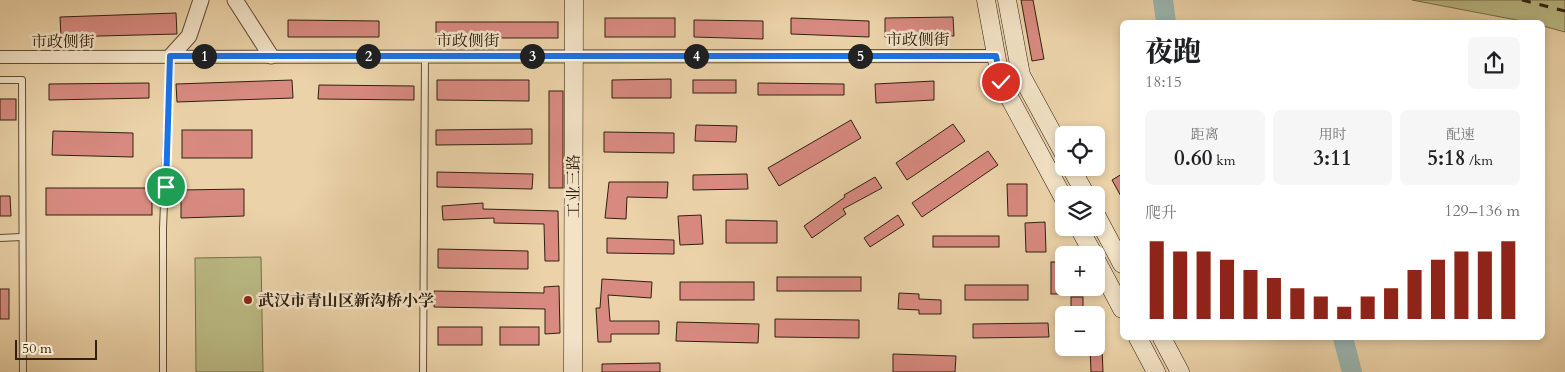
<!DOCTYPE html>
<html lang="zh">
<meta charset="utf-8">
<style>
body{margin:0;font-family:Cardo,"Noto Serif SC",serif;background:#f6f6f6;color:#202124;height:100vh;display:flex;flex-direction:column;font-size:19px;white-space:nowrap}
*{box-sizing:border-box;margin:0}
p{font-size:16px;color:#757577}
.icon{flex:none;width:28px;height:28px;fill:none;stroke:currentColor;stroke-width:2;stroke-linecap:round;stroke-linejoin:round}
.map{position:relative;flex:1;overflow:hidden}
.details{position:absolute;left:1120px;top:20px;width:425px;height:320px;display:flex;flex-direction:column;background:#fff;border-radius:8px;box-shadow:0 2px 8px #0003}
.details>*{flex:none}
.controls{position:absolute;left:1055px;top:126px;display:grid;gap:10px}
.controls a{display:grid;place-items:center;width:50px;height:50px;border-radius:8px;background:#fff;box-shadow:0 2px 8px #0003;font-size:25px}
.scale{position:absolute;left:15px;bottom:12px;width:82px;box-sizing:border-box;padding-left:5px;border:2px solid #302010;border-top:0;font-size:14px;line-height:18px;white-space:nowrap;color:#302010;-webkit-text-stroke:4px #f2e2c6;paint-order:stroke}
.pin{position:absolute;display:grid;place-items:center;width:42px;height:42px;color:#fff;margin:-21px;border:2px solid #fff;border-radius:50%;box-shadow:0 1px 5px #0007}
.km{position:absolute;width:25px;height:25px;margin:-12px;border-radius:50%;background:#222;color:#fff;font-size:14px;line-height:25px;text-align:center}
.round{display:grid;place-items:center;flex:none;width:52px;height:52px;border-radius:8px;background:#f6f6f6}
.head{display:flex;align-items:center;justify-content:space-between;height:85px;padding:0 25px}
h1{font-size:28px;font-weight:800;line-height:38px}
.figures{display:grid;grid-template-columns:repeat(3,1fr);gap:8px;height:85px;padding:5px 25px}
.figures div{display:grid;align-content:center;border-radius:8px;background:#f6f6f6;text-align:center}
.figures b{font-size:21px;font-weight:800}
.figures small{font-size:14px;font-weight:400}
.figures p{font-size:14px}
.chart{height:140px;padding:10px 25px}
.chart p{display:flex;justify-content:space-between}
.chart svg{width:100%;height:90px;margin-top:5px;stroke:#8f2418;stroke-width:6}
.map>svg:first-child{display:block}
.green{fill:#bbbb85;stroke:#766e4a}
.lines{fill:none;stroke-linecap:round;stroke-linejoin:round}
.river{stroke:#9ab6b0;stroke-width:20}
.building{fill:#d88a80;stroke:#302010}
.service-casing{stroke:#5f4c36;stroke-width:8}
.minor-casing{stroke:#5f4c36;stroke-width:14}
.tertiary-casing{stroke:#5f4c36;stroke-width:17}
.secondary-casing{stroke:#302010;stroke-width:19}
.service{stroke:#f2e2c6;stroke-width:6}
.minor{stroke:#f2e2c6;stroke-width:12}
.tertiary{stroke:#f2e2c6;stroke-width:15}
.secondary{stroke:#f2e2c6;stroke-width:18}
.rail{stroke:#302010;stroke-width:3;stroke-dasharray:9 9;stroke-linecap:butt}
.route-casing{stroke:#fff;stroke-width:10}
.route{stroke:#1a73e8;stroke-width:6}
.poi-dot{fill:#8f2418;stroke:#f2e2c6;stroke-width:2}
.labels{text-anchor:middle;stroke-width:5;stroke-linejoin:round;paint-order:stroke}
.street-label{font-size:16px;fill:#302010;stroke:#f2e2c6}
.poi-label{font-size:16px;font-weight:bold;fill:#302010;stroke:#f2e2c6;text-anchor:start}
</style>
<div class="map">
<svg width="1565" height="372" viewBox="0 0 1565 372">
<rect width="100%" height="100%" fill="#ebd2a8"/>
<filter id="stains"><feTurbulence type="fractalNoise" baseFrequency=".004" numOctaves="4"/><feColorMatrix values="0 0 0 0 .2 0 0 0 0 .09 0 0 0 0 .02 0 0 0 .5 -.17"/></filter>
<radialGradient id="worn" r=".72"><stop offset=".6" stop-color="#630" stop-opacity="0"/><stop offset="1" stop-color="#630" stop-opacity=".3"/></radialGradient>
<g class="green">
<polygon points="1412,0 1565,0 1565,32 1543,26 1542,22 1527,22"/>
<polygon points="261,257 263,372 196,372 195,258"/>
</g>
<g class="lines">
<g class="river">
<polyline points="1163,0 1166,22"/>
<polyline points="1343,338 1352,372"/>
</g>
</g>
<g class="building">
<polygon points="1021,0 1033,0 1044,59 1032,61"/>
<polygon points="176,13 177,34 61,37 60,17"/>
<polygon points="953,17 954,36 885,37 885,18"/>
<rect x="605" y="18" width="70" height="19"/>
<polygon points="791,18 869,21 869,37 791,34"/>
<polygon points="288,20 379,21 379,37 288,37"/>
<polygon points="694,20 763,21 763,39 694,37"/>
<rect x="436" y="22" width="122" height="16"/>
<polygon points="671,79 671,98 612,98 612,80"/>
<polygon points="292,80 293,98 177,102 176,84"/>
<polygon points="437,80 529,80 529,101 437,100"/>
<rect x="693" y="80" width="43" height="13"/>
<polygon points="934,81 934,100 876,103 875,84"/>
<polygon points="149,83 149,98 49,100 49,84"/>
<polygon points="758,83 844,84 844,95 758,95"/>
<polygon points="319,85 414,86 414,100 318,99"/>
<rect x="549" y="91" width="14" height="97"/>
<rect x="0" y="99" width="16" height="21"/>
<polygon points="851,120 861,138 779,186 768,168"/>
<polygon points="953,124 965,141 907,180 896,163"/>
<polygon points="696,125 737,126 736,142 695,141"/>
<polygon points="532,129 532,144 436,145 436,130"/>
<rect x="182" y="130" width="70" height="28"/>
<polygon points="53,131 133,133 133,157 52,155"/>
<polygon points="604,132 674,133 674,153 604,152"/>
<polygon points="988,151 998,165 922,217 912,203"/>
<polygon points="437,172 533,174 532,189 437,187"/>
<polygon points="747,174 748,189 693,190 693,175"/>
<polygon points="1122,174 1122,198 1112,180"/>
<polygon points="875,177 882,188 843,209 846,214 812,238 804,226 845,197 844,195"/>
<polygon points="609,182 668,182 667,198 627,197 626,219 605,218"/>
<polygon points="1007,184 1027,184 1027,216 1008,216"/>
<rect x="46" y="188" width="106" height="27"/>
<polygon points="244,189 244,216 181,218 181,190"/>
<polygon points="0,196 10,196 11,216 0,216"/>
<polygon points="483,203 483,209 558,211 559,261 545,261 544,224 494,223 494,218 443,220 442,206"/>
<polygon points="701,215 703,244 680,245 678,216"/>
<polygon points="898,215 904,225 870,247 864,238"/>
<polygon points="726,220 777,221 777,243 726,243"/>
<polygon points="1045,222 1046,252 1026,252 1025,223"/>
<rect x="933" y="236" width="66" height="11"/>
<polygon points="607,238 674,240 674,254 607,253"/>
<polygon points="438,249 528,251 528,269 438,268"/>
<rect x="1051" y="262" width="13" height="32"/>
<rect x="777" y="277" width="84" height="14"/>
<polygon points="602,279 652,282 651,298 608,295 610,321 659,321 659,334 611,334 611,342 598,342 596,308 600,308"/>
<rect x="680" y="282" width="74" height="18"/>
<rect x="965" y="285" width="63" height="15"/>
<polygon points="559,286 560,333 545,334 545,309 434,307 434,291 544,293 544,287"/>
<rect x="0" y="289" width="9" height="30"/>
<polygon points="899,293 919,294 919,299 941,300 941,314 919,314 919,310 898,309"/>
<rect x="1071" y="297" width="12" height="18"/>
<polygon points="775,319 859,320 859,338 775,337"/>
<polygon points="677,322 759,324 758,343 676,341"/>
<polygon points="1048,323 1049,337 973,338 973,324"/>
<rect x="438" y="327" width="44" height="18"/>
<rect x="500" y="327" width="39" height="18"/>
<polygon points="1090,348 1102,348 1103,372 1091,372"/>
<polygon points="893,354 956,356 955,372 893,372"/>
<polygon points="660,363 660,372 602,372 602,364"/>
</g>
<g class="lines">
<g class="service-casing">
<g id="service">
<polyline points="0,80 22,80 23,372"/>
<polyline points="0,238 21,237"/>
<polyline points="163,372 163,228 170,57"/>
<polyline points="423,372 425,56"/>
</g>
</g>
<g class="minor-casing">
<polyline id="minor" points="0,57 996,56"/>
</g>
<g class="tertiary-casing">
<g id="tertiary">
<polyline points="235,0 271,56"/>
<polyline points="170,57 189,36 201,0"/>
</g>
</g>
<g class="secondary-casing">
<g id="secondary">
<polyline points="986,0 1001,82 1064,199"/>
<polyline points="1007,0 1021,75 1064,154"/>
<polyline points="1071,168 1086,195"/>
<polyline points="1096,215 1122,264"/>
<polyline points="1079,228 1094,255"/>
<polyline points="1096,260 1122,309"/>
<polyline points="1138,338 1156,372"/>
<polyline points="1162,338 1180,372"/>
<polyline points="573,372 574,0"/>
</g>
</g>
<use href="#service" class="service"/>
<use href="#minor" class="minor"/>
<use href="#tertiary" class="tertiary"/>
<use href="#secondary" class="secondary"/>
<polyline class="rail" points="1522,0 1565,11"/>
</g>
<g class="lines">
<g class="route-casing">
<polyline id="route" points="166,187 170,56 996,56 1001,82"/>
</g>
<use href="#route" class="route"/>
</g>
<circle class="poi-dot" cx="248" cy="300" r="5"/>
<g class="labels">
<g class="street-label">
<text x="918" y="45">市政侧街</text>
<text x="468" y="46">市政侧街</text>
<text x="63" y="47">市政侧街</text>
<text transform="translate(573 186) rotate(-90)" y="6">工业三路</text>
</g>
<g class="poi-label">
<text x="258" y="306">武汉市青山区新沟桥小学</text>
</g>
</g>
<rect width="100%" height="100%" filter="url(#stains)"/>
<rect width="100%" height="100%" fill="url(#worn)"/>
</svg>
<div class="controls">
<a><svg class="icon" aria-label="locate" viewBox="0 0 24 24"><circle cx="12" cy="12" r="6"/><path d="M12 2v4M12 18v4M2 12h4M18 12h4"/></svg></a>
<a><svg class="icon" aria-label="layers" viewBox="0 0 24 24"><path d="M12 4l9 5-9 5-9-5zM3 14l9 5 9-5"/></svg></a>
<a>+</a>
<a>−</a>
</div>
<div class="scale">50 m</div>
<div class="pin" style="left:166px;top:187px;background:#1e9e55"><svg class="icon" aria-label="arrive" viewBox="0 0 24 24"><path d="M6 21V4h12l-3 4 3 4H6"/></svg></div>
<div class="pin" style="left:1001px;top:82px;background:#d93025"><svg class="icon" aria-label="check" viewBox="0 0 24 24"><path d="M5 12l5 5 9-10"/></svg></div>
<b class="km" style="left:204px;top:56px">1</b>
<b class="km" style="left:368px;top:56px">2</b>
<b class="km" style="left:532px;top:56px">3</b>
<b class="km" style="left:696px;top:56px">4</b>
<b class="km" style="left:860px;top:56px">5</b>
<section class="details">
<div class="head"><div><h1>夜跑</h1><p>18:15</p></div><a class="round"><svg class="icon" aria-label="share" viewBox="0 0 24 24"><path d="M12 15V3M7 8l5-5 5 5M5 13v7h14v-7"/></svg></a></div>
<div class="figures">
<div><p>距离</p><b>0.60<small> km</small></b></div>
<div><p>用时</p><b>3:11</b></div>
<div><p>配速</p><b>5:18<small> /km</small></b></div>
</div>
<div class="chart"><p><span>爬升</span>129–136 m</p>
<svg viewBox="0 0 160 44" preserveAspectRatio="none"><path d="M5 44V6M15 44V11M25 44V11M35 44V15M45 44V20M55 44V24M65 44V29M75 44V33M85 44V38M95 44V33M105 44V29M115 44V20M125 44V15M135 44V11M145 44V11M155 44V6"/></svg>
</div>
</section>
</div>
